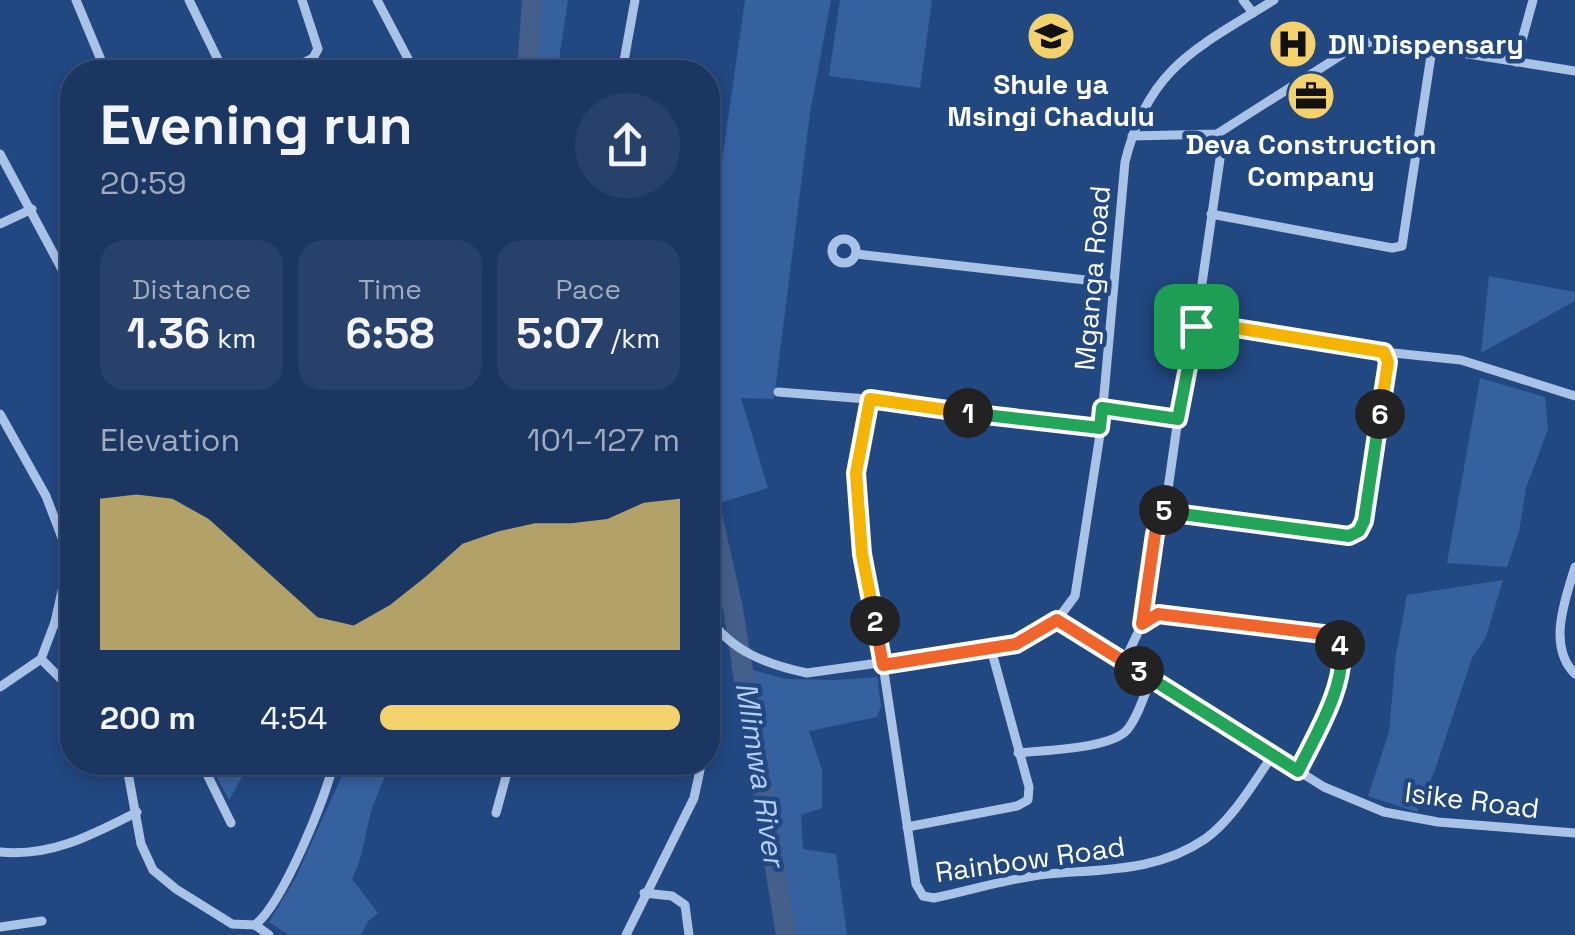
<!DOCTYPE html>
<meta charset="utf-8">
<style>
body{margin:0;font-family:"Space Grotesk",sans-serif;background:#27416a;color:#f1f3f6;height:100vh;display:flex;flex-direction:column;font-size:38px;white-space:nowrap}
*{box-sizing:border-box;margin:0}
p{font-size:32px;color:#9fabbd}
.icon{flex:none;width:55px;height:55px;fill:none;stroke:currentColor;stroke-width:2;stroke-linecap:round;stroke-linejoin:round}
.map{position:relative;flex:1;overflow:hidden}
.sheet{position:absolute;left:60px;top:60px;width:660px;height:715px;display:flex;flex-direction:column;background:#1a3661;border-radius:40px;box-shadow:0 5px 15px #0003,0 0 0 2px #385076}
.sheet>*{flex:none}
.pin{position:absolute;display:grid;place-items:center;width:85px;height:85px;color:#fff;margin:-42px;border-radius:20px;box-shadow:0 5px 15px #0006}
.km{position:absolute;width:50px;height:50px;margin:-25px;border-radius:50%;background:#222;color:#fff;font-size:28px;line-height:50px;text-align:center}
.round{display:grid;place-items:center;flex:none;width:105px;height:105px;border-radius:52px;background:#27416a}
.headline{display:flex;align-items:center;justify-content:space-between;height:170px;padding:0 40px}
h1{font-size:55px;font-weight:700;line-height:75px}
.figures{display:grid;grid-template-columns:repeat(3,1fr);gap:15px;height:170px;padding:10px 40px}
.figures div{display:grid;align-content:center;border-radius:25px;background:#27416a;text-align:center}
.figures b{font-size:42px;font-weight:700}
.figures small{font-size:28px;font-weight:400}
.figures p{font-size:28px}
.chart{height:280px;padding:20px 40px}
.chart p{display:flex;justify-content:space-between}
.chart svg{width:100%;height:180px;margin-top:10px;fill:#f3d16b;opacity:.7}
ul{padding:0 40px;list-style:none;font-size:32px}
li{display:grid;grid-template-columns:160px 120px 1fr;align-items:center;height:75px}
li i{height:25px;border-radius:12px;background:#f3d16b}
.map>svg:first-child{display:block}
.green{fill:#36619f}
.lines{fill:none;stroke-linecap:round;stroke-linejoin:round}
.river{stroke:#445f89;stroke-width:20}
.street{stroke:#a9c3e7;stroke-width:9}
.split-1-casing{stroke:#fff;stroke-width:20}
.split-2-casing{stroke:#fff;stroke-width:20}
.split-3-casing{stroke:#fff;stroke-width:20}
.split-4-casing{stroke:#fff;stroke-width:20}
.split-5-casing{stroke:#fff;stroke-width:20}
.split-6-casing{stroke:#fff;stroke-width:20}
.split-7-casing{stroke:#fff;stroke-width:20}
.split-1{stroke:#22a559;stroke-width:12}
.split-2{stroke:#f5b400;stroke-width:12}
.split-3{stroke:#f0652b;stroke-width:12}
.split-4{stroke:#22a559;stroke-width:12}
.split-5{stroke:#f0652b;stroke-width:12}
.split-6{stroke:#22a559;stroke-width:12}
.split-7{stroke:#f5b400;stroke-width:12}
.labels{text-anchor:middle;stroke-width:9;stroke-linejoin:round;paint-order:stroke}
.poi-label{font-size:28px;font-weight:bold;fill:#fff;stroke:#224881}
.street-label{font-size:28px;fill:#fff;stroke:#224881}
.water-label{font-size:30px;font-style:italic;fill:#b4cdef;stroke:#224881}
</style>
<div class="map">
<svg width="1575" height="935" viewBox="0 0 1575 935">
<rect width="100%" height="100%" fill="#224881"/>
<g class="green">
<polygon points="522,0 568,0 557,72 521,72"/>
<polygon points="745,0 831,0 810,113 774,399 741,398 768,488 719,503 708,470 708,214 720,174"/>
<polygon points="840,0 932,0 920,88 829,76"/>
<polygon points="149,59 159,72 112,72 108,65 119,61"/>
<polygon points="1489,276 1575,292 1575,301 1481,353"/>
<polygon points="1480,378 1545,397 1548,429 1526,488 1519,532 1507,567 1447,563"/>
<polygon points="1503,580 1486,637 1472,658 1435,770 1417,812 1368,796 1389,732 1396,654 1407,595"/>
<polygon points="731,664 786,679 837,680 877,677 881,706 877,717 809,731 822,770 822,808 801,815 803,849 836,854 847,935 791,935 785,894 768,883"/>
<polygon points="209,763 250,763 229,800"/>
<path d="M348 763H388C385 782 374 798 370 816 364 838 363 859 352 879L378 913 368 921 361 935H289L269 922 295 879Z"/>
</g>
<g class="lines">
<g class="river">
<polyline points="527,72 532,0"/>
<polyline points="708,496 733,609 786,935"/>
</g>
<g class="street">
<polyline points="76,0 106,72"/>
<polyline points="189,0 224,72"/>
<polyline points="377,0 415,72"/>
<polyline points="1243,0 1253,13"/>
<polyline points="624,62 667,66 675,72"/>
<polyline points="1516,62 1533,0"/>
<polyline points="284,72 313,58 318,49 302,0"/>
<polyline points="622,72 635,0"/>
<polyline points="1132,136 1217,134 1357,45 1380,40 1575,71"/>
<polyline points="0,154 72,288"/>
<polyline points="1211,214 1392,248 1402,246 1432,49"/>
<polyline points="0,224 32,209"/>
<circle cx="844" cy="251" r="12"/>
<polyline points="856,254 1112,283"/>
<polyline points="1196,325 1221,152 1217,134"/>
<polyline points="1384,352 1461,360 1575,396"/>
<polyline points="778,392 905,402 1101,428"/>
<path d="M871 399 855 473 858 510 862 554 883 665 916 884 923 896 934 898C972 890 1010 878 1048 874 1103 869 1157 872 1205 839 1233 819 1253 783 1273 755"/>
<polyline points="1103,409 1178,419 1196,325 1217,325 1375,350 1384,352 1388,362 1364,521 1359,531 1349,536 1182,514 1175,510 1167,496 1178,419"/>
<polyline points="0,414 46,496 64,543 66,573 55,622 41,659 0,687"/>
<path d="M1575 567C1565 600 1547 646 1575 674"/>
<path d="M708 616C730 651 768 665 807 673L1015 644 1057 620 1075 596 1101 428 1125 162C1148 67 1197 48 1274 0"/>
<polyline points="1057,620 1324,787 1384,812 1438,822 1575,833"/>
<polyline points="1143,621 1157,526 1169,503"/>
<polyline points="55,622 72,618"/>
<polyline points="41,659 72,690"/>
<path d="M1124 662 1142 624 1158 614 1323 634 1336 639C1357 667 1312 743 1298 771"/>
<path d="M1018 753C1044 750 1110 749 1127 730 1138 717 1144 695 1151 679"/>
<polyline points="126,762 141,844 153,870 176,889 232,924 255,925"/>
<polyline points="201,762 231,823"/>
<polyline points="496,813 510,762"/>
<polyline points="907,827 1017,806 1028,800 1029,787 991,649"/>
<path d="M0 852C51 857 92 835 137 812"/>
<polyline points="644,893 672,896 685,905 689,935"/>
<path d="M255 925C283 903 325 799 334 762"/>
<polyline points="255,925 269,935"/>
<polyline points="0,927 42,921"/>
<polyline points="626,935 694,798 700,770"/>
</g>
</g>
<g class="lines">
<g class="split-1-casing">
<polyline id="split-1" points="968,413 1100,428 1102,408 1178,419 1196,326"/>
</g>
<g class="split-2-casing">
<polyline id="split-2" points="875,621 862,554 856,473 870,399 968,413"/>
</g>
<g class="split-3-casing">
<polyline id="split-3" points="875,621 883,665 1016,644 1057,620 1139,671"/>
</g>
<g class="split-4-casing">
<path id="split-4" d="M1139 671 1298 771C1314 738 1349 681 1340 645"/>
</g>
<g class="split-5-casing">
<polyline id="split-5" points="1164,510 1155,534 1142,624 1158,614 1323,634 1336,639 1340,645"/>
</g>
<g class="split-6-casing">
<polyline id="split-6" points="1164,510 1169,504 1182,514 1349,536 1359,531 1364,521 1380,414"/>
</g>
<g class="split-7-casing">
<polyline id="split-7" points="1196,326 1217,325 1384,352 1388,362 1380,414"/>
</g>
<use href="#split-1" class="split-1"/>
<use href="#split-2" class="split-2"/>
<use href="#split-3" class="split-3"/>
<use href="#split-4" class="split-4"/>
<use href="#split-5" class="split-5"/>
<use href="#split-6" class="split-6"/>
<use href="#split-7" class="split-7"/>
</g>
<defs>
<g id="school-disc" transform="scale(2.5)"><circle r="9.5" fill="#f3d16b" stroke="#224881"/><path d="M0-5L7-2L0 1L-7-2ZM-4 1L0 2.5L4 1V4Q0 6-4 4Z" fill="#111"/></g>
<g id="hospital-disc" transform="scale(2.5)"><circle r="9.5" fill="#f3d16b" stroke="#224881"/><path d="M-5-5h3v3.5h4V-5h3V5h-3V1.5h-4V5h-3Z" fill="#111"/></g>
<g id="office-disc" transform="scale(2.5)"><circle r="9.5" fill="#f3d16b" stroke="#224881"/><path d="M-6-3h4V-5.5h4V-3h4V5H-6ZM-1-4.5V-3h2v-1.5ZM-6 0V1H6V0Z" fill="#111"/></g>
</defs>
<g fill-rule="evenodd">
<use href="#school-disc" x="1051" y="36"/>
<use href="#hospital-disc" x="1293" y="44"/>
<use href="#office-disc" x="1311" y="96"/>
</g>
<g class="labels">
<g class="poi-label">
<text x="1328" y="54" text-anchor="start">DN Dispensary</text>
<text x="1051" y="94">Shule ya<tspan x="1051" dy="32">Msingi Chadulu</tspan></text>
<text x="1311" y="154">Deva Construction<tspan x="1311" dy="32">Company</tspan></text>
</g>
<g class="street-label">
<text transform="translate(1092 278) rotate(-85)" y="10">Mganga Road</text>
<text transform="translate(1472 800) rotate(7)" y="10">Isike Road</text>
<text transform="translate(1030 859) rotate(-8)" y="10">Rainbow Road</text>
</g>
<g class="water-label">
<text transform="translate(760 774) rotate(81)" y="10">Mlimwa River</text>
</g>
</g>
</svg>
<div class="pin" style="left:1196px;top:326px;background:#1e9e55"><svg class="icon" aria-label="arrive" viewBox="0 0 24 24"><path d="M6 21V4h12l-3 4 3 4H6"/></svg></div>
<b class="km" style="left:968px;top:413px">1</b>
<b class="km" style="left:875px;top:621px">2</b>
<b class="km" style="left:1139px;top:671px">3</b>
<b class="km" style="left:1340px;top:645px">4</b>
<b class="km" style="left:1164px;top:510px">5</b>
<b class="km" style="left:1380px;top:414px">6</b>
<section class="sheet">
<div class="headline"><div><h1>Evening run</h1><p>20:59</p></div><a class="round"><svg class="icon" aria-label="share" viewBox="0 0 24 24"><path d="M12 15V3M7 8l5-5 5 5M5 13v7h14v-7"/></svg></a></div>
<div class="figures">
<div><p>Distance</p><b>1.36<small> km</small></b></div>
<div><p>Time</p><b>6:58</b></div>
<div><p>Pace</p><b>5:07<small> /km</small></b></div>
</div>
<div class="chart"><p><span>Elevation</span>101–127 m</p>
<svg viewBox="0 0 160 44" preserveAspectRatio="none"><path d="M0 44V7L10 6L20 7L30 12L40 20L50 28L60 36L70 38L80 33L90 26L100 18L110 15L120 13L130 13L140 12L150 8L160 7V44z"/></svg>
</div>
<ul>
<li><b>200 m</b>4:54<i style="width:100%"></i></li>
</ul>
</section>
</div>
